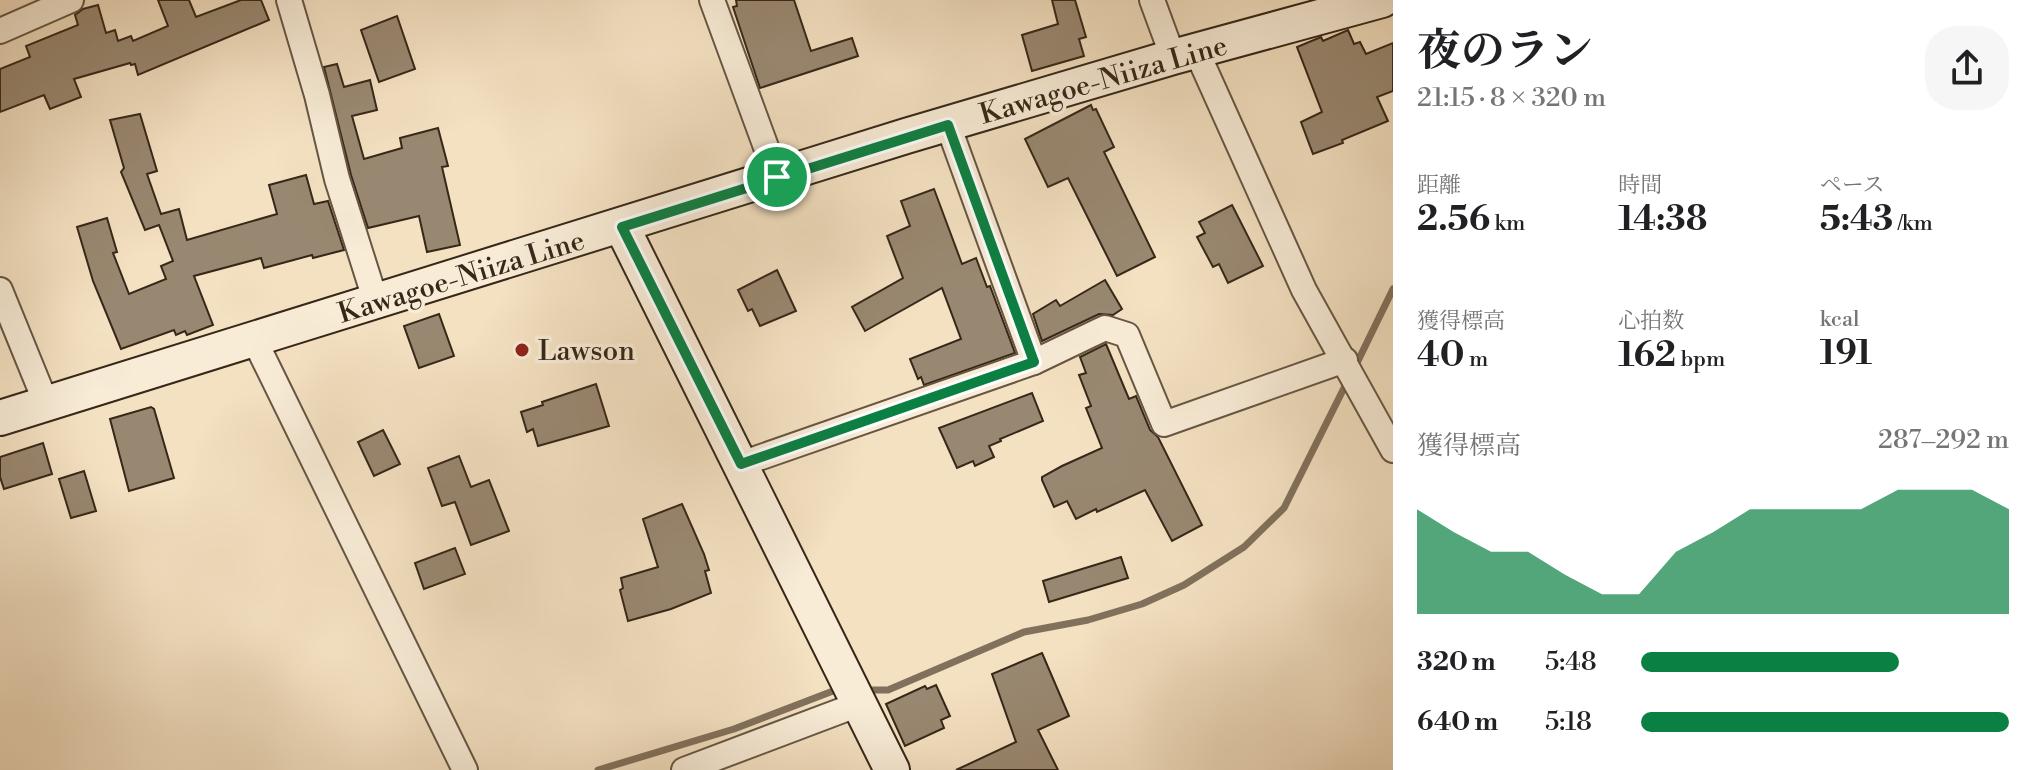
<!DOCTYPE html>
<html lang="ja">
<meta charset="utf-8">
<style>
body{margin:0;font-family:"Libre Bodoni","Noto Serif JP",serif;background:#f6f6f6;color:#202124;height:100vh;display:flex;flex-direction:column;font-size:30px;white-space:nowrap}
*{box-sizing:border-box;margin:0}
p{font-size:26px;color:#757577}
.icon{flex:none;width:44px;height:44px;fill:none;stroke:currentColor;stroke-width:2;stroke-linecap:round;stroke-linejoin:round}
.map{position:relative;flex:1;overflow:hidden}
.panel{display:flex;flex-direction:column;background:#fff;width:640px}
.panel>*{flex:none}
.pin{position:absolute;display:grid;place-items:center;width:68px;height:68px;color:#fff;margin:-34px;border:4px solid #fff;border-radius:50%;box-shadow:0 2px 8px #0007}
.round{display:grid;place-items:center;flex:none;width:84px;height:84px;border-radius:32px;background:#f6f6f6}
.overview{display:flex;align-items:center;justify-content:space-between;height:136px;padding:0 24px}
h1{font-size:44px;font-weight:700;line-height:60px}
.stats{display:grid;grid-template-columns:repeat(3,1fr);gap:12px;height:136px;padding:8px 24px}
.stats div{display:grid;align-content:center}
.stats b{font-size:34px;font-weight:700}
.stats small{font-size:22px;font-weight:400}
.stats p{font-size:22px}
.chart{height:224px;padding:16px 24px}
.chart p{display:flex;justify-content:space-between}
.chart svg{width:100%;height:144px;margin-top:8px;fill:#0b8043;opacity:.7}
ul{padding:0 24px;list-style:none;font-size:26px}
li{display:grid;grid-template-columns:128px 96px 1fr;align-items:center;height:60px}
li i{height:20px;border-radius:10px;background:#0b8043}
main{display:flex;flex:1;min-height:0}
.map>svg:first-child{display:block}
.lines{fill:none;stroke-linecap:round;stroke-linejoin:round}
.stream{stroke:#81715c;stroke-width:7}
.building{fill:#998871;stroke:#362719;stroke-width:2}
.street-casing{stroke:#665643;stroke-width:28}
.secondary-casing{stroke:#362719;stroke-width:38}
.street{stroke:#f8ecd7;stroke-width:24}
.secondary{stroke:#f8ecd7;stroke-width:34}
.route-casing{stroke:#fff;stroke-width:16}
.route{stroke:#0b8043;stroke-width:10}
.poi-dot{fill:#8f2418;stroke:#f8ecd7;stroke-width:3}
.labels{text-anchor:middle;stroke-width:7;stroke-linejoin:round;paint-order:stroke}
.street-label{font-size:28px;fill:#362719;stroke:#f8ecd7}
.poi-label{font-size:28px;fill:#362719;stroke:#f8ecd7;text-anchor:start}
</style>
<main>
<div class="map">
<svg width="1393" height="770" viewBox="0 0 1393 770">
<rect width="100%" height="100%" fill="#f4e1c2"/>
<filter id="stains"><feTurbulence type="fractalNoise" baseFrequency=".0025" numOctaves="4"/><feColorMatrix values="0 0 0 0 .2 0 0 0 0 .09 0 0 0 0 .02 0 0 0 .5 -.17"/></filter>
<radialGradient id="worn" r=".72"><stop offset=".6" stop-color="#630" stop-opacity="0"/><stop offset="1" stop-color="#630" stop-opacity=".3"/></radialGradient>
<g class="lines">
<g class="stream">
<polyline points="1354,369 1393,289"/>
<polyline points="865,690 888,690 1024,632 1088,620 1142,604 1184,585 1244,547 1284,508 1348,380"/>
<polyline points="598,770 734,729 833,691 841,690"/>
</g>
</g>
<g class="building">
<polygon points="158,0 189,0 196,17 241,0 261,0 269,20 138,75 135,64 131,65 130,63 74,79 81,97 50,109 44,95 0,112 0,69 30,57 26,46 78,25 75,15 83,9 98,5 106,33 115,30 118,41 131,36 133,41 168,26"/>
<polygon points="736,0 794,0 811,51 852,38 858,56 760,88 733,7 737,6"/>
<polygon points="1052,0 1075,0 1086,37 1079,39 1084,56 1032,71 1022,35 1058,24"/>
<polygon points="397,16 415,69 379,82 361,30"/>
<polygon points="1348,30 1354,44 1360,42 1366,54 1393,43 1393,91 1377,97 1388,121 1342,140 1343,143 1313,154 1301,122 1322,112 1297,47 1321,37 1323,41"/>
<polygon points="337,64 344,87 370,80 377,110 352,116 364,159 402,148 400,138 438,128 448,166 442,167 460,245 427,252 419,216 368,228 351,175 324,67"/>
<polygon points="1091,105 1093,110 1096,109 1114,147 1104,152 1155,257 1117,276 1068,178 1048,187 1025,139"/>
<polygon points="140,114 157,171 147,174 161,214 179,209 187,240 277,214 269,185 306,175 314,204 328,201 344,250 313,258 312,255 264,268 261,258 194,276 213,325 187,335 185,331 176,335 174,330 121,349 93,281 77,227 107,218 117,252 113,253 129,294 166,279 161,266 173,261 159,225 145,230 121,172 124,168 110,120"/>
<polygon points="934,189 962,264 976,258 987,287 990,286 1015,353 924,385 921,377 918,379 910,359 961,339 942,288 865,331 852,307 903,278 887,236 910,226 901,201"/>
<polygon points="1232,205 1263,266 1228,283 1219,264 1213,267 1197,237 1205,233 1199,222"/>
<polygon points="777,270 796,311 760,326 752,309 748,311 738,290"/>
<polygon points="1105,280 1122,309 1113,315 1099,314 1042,341 1033,314 1056,300 1060,306"/>
<polygon points="439,314 454,356 419,368 404,326"/>
<polygon points="1106,344 1129,399 1136,396 1150,430 1158,437 1202,525 1172,541 1145,490 1097,512 1096,509 1076,519 1067,501 1054,507 1042,480 1042,477 1062,466 1102,448 1086,408 1091,406 1079,375 1086,373 1080,357"/>
<polygon points="596,384 609,426 538,446 533,429 527,432 521,412 543,405 542,402"/>
<polygon points="1032,393 1043,421 1000,439 1001,441 989,446 994,457 975,466 973,461 957,468 939,428"/>
<polygon points="151,407 154,409 174,478 129,491 110,419"/>
<polygon points="383,430 400,464 374,476 358,442"/>
<polygon points="43,443 52,474 4,489 0,477 0,457"/>
<polygon points="459,456 471,487 489,480 509,531 471,545 455,502 442,506 428,468"/>
<polygon points="84,471 96,511 71,518 59,479"/>
<polygon points="682,504 704,554 709,570 705,571 711,593 671,609 628,621 620,590 623,588 621,578 658,567 643,519"/>
<polygon points="455,548 465,574 424,589 415,563"/>
<polygon points="1121,557 1128,578 1049,602 1043,581"/>
<polygon points="1042,653 1069,716 1038,730 1058,770 956,770 1016,742 992,674"/>
<polygon points="936,685 950,716 941,720 944,728 905,746 886,704 925,686 927,689"/>
</g>
<g class="lines">
<g class="street-casing">
<g id="street">
<polyline points="289,0 317,95 337,179 376,302"/>
<polyline points="712,0 777,177"/>
<polyline points="1152,0 1173,57"/>
<polyline points="0,31 71,0"/>
<polyline points="1196,50 1304,290 1393,450"/>
<polyline points="0,290 46,403"/>
<polyline points="254,339 465,770"/>
<polyline points="1034,362 1105,328 1127,335 1164,424 1345,360"/>
<polyline points="741,464 1034,362 948,125"/>
<polyline points="684,770 859,704"/>
</g>
</g>
<g class="secondary-casing">
<g id="secondary">
<polyline points="622,227 892,770"/>
<polyline points="0,418 906,136 1173,57 1382,0"/>
</g>
</g>
<use href="#street" class="street"/>
<use href="#secondary" class="secondary"/>
</g>
<g class="lines">
<g class="route-casing">
<polygon id="route" points="948,125 1034,362 741,464 622,227"/>
</g>
<use href="#route" class="route"/>
</g>
<circle class="poi-dot" cx="522" cy="350" r="8"/>
<g class="labels">
<g class="street-label">
<text transform="translate(1103 79) rotate(-16)" y="10">Kawagoe-Niiza Line</text>
<text transform="translate(461 276) rotate(-17)" y="10">Kawagoe-Niiza Line</text>
</g>
<g class="poi-label">
<text x="538" y="360">Lawson</text>
</g>
</g>
<rect width="100%" height="100%" filter="url(#stains)"/>
<rect width="100%" height="100%" fill="url(#worn)"/>
</svg>
<div class="pin" style="left:777px;top:177px;background:#1e9e55"><svg class="icon" aria-label="arrive" viewBox="0 0 24 24"><path d="M6 21V4h12l-3 4 3 4H6"/></svg></div>
</div>
<section class="panel">
<div class="overview"><div><h1>夜のラン</h1><p>21:15 · 8 × 320 m</p></div><a class="round"><svg class="icon" aria-label="share" viewBox="0 0 24 24"><path d="M12 15V3M7 8l5-5 5 5M5 13v7h14v-7"/></svg></a></div>
<div class="stats">
<div><p>距離</p><b>2.56<small> km</small></b></div>
<div><p>時間</p><b>14:38</b></div>
<div><p>ペース</p><b>5:43<small> /km</small></b></div>
</div>
<div class="stats">
<div><p>獲得標高</p><b>40<small> m</small></b></div>
<div><p>心拍数</p><b>162<small> bpm</small></b></div>
<div><p>kcal</p><b>191</b></div>
</div>
<div class="chart"><p><span>獲得標高</span>287–292 m</p>
<svg viewBox="0 0 160 44" preserveAspectRatio="none"><path d="M0 44V12L10 19L20 25L30 25L40 32L50 38L60 38L70 25L80 19L90 12L100 12L110 12L120 12L130 6L140 6L150 6L160 12V44z"/></svg>
</div>
<ul>
<li><b>320 m</b>5:48<i style="width:70%"></i></li>
<li><b>640 m</b>5:18<i style="width:100%"></i></li>
</ul>
</section>
</main>
